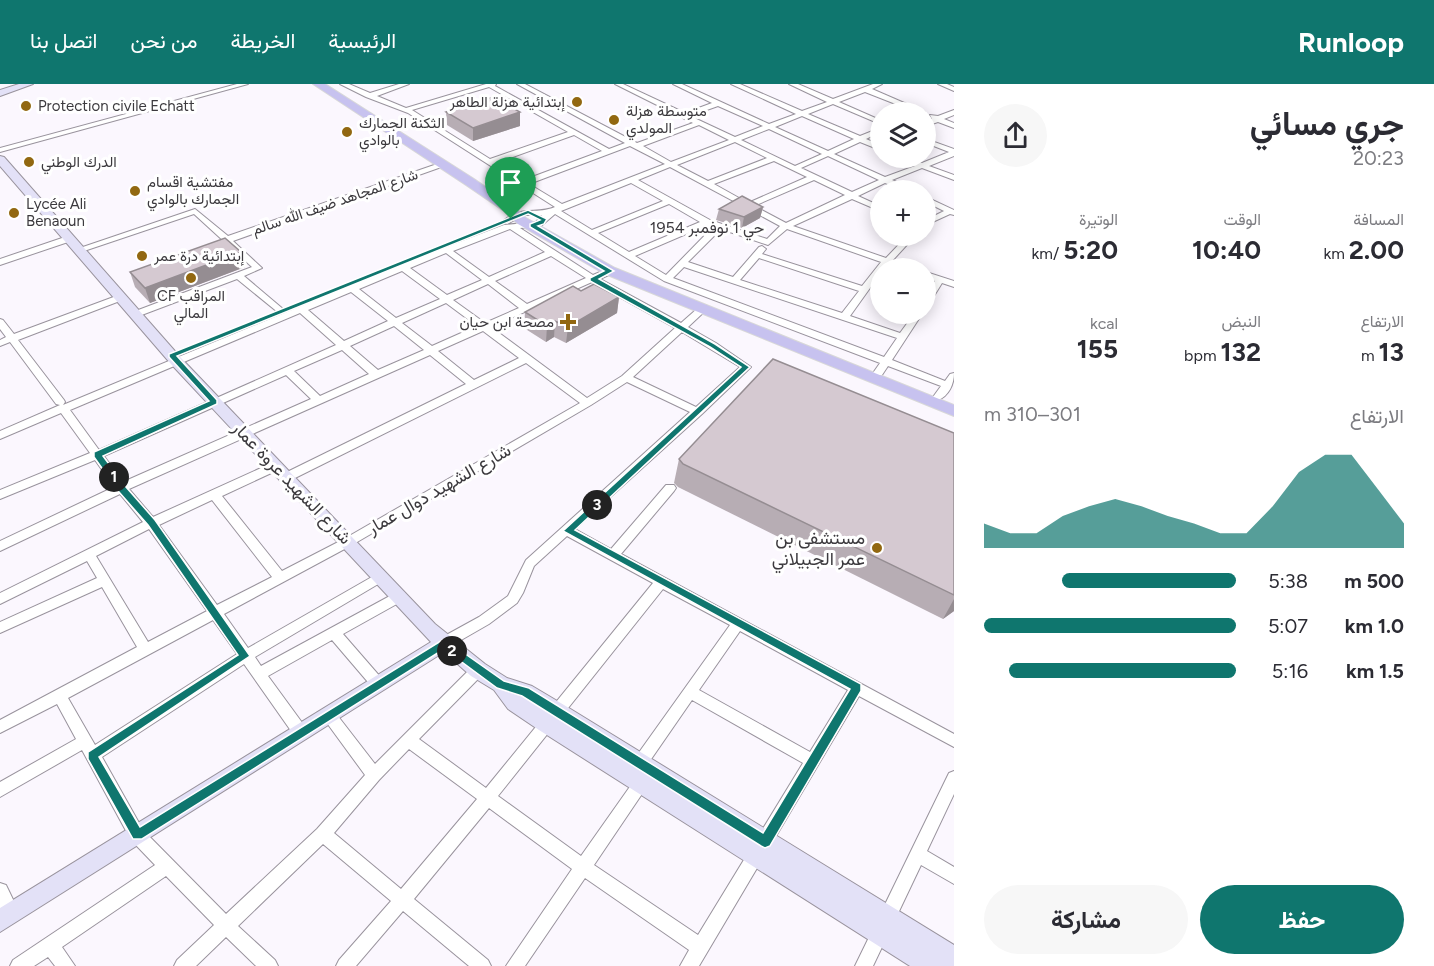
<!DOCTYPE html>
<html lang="ar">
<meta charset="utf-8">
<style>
body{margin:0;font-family:Figtree,Vazirmatn,sans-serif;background:#f7f7f7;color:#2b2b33;direction:rtl;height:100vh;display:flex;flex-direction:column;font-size:22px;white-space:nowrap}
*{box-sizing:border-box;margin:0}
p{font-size:20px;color:#7c7c81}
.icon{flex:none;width:33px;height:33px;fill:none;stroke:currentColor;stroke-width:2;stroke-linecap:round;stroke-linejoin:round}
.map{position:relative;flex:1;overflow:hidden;direction:ltr}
.side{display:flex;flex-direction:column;background:#fff;width:480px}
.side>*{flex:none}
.tools{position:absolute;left:870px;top:18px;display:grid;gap:12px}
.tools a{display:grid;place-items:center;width:66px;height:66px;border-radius:50%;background:#fff;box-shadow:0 3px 15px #0003;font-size:30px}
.pin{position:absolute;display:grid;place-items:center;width:51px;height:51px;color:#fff;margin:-62px -26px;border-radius:50% 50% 50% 0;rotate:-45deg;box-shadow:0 0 6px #0007}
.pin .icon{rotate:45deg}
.km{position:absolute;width:30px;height:30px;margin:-15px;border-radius:50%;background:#222;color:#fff;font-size:16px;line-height:30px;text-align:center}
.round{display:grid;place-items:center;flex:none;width:63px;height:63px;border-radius:32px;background:#f7f7f7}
.headline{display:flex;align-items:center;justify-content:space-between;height:102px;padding:0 30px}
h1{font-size:33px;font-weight:700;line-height:45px}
.metrics{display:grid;grid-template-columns:repeat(3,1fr);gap:9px;height:102px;padding:6px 30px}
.metrics div{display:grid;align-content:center}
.metrics b{font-size:26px;font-weight:700}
.metrics small{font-size:16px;font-weight:400}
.metrics p{font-size:16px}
.chart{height:168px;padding:12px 30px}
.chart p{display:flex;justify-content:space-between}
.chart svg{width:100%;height:108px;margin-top:6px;fill:#0f766e;opacity:.7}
.cta{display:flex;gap:12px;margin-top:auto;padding:12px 30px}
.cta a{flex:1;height:69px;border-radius:36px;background:#0f766e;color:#fff;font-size:24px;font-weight:700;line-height:69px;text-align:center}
.cta a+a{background:#f7f7f7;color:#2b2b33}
ul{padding:0 30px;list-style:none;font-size:20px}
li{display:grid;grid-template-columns:96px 72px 1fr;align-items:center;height:45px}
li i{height:15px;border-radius:8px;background:#0f766e}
header{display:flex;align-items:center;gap:36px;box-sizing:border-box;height:84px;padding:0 30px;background:#0f766e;color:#fff}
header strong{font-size:28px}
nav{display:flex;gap:33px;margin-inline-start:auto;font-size:21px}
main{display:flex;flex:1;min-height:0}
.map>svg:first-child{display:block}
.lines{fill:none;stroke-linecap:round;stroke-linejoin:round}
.street-casing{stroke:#99939d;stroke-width:2}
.secondary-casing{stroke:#99939d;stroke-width:2}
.primary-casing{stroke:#d8d8d8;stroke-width:2}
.street{fill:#fff;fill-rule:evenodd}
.secondary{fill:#e3e1f7;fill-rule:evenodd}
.primary{fill:#c7c2ef;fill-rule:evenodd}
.wall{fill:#b7adb4}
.shaded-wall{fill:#958d92}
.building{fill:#d5c9d1;stroke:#958d92;stroke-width:1.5}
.route{fill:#0f766e;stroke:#fff;stroke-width:1.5;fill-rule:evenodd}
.poi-dot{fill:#926811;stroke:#fff;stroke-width:2}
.labels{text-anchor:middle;stroke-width:6;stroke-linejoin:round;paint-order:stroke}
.far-poi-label{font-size:15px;fill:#3c3a3e;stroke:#fff;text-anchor:start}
.far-street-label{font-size:15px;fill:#3c3a3e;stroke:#fff}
.far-neighbourhood-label{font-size:16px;fill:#3c3a3e;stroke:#fff}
.street-label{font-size:18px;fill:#3c3a3e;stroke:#fff}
.poi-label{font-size:18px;fill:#3c3a3e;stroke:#fff;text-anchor:end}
</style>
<header>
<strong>Runloop</strong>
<nav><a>الرئيسية</a><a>الخريطة</a><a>من نحن</a><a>اتصل بنا</a></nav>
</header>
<main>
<section class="side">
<div class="headline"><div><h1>جري مسائي</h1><p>20:23</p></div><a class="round"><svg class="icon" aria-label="share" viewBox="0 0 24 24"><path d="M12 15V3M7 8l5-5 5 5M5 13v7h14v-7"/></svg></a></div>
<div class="metrics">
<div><p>المسافة</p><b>2.00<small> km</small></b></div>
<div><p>الوقت</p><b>10:40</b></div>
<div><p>الوتيرة</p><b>5:20<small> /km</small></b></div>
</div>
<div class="metrics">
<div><p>الارتفاع</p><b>13<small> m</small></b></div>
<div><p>النبض</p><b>132<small> bpm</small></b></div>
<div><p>kcal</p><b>155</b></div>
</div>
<div class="chart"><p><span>الارتفاع</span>301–310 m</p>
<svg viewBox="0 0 160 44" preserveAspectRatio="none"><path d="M0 44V34L10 38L20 38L30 31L40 27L50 24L60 27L70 31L80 34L90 38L100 38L110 27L120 13L130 6L140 6L150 20L160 34V44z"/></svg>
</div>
<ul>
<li><b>500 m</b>5:38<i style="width:69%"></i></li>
<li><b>1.0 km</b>5:07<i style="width:100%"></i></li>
<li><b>1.5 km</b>5:16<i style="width:90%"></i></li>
</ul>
<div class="cta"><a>حفظ</a><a>مشاركة</a></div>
</section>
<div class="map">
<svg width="954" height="882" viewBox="0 0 954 882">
<rect width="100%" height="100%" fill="#fbf7fe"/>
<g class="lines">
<g class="street-casing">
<g id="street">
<polygon points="237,0 248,0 0,68 0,64"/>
<path d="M340 0H349L370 9 399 0H409L377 12 406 24 486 0H496L495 2 609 65 625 59 517 0H525L637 59 693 39 615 0H623L685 29 712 19 673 0H682L769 40 796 30 731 0H740L802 27 827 18 789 0H798L833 15 873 0H882L872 5 925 28H916L865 8 839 18 880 36V40L833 20 808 30 860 52 880 44V48L866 55 880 61V66L860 58 834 70 885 93 915 82 899 76V74H908L922 79 949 68 926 59V55L954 65V72L929 82 954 91V96L922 84 892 96 910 104 911 106H902L885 99 858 112 880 122V127L852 115 793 142 886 174 907 152H915L893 176 909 182 910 184H899L889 181 885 184H880V190L850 232 900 249 914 230H922L892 276 945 297 950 290 954 289C954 300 949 312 938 316L933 313 941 302 888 282 882 291H874L873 289 880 279 664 197 555 130 541 142 520 144 593 191 607 185H613V189L600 195 681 239 698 224H704V228L688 243 716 259 751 283 702 330 575 445 611 465 666 401H674L676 404 674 407 621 470 954 650V663L859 612 699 882H680L689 866 585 794 525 882H506L572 785 489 724 414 815 488 876 491 882H469L403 827 356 882H336L339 876 391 817 323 760 238 842 275 876 278 882H256L226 853 196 882H174L177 876 214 841 166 792 62 863 75 882H55L48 873 34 882H10L13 876 155 781 131 756 82 666 0 713V698L76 655 57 620 0 649V636L137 563 102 503 0 549V538L97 494 87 477 0 520V509L143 438 120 410 0 467V457L114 403 95 376 0 415V406L90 369 61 329 0 355V347L60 321 56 320 10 258 0 262V256L6 253 0 245V235L3 236 14 250 119 211H125V215L18 256 64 316 65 318 63 321 400 181 504 141 536 138 542 131H524L507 140 503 137C522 121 536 131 555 123L408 29 366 13ZM489 3 568 48 490 75 412 26ZM718 22 763 42 735 53 690 32ZM802 32 854 55 828 67 775 43ZM699 41 729 56 671 78 643 62ZM769 45 822 70 795 82 741 56ZM574 51 602 67 524 96 496 79ZM735 58 767 74 708 97 677 81ZM630 62 665 80 562 120 529 100ZM828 72 879 96 852 108 801 84ZM774 77 807 93 748 119 714 100ZM670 83 780 142 767 155 710 136 638 96ZM814 96 845 111 786 139 754 122ZM631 99 663 117 592 146 561 127ZM669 120 700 138 629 168 598 149ZM707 141 713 143 666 191 635 172ZM510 145 545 168 489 193 453 167ZM721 145 768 161 787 145 881 178 862 202 762 170 766 165 762 162 759 163 733 193 688 178ZM446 169 482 196 447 211 410 184ZM551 172 586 194 527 220 495 197ZM759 174 859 207 842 229 740 196ZM684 183 897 254 884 273 673 194ZM402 187 440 215 396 234 359 205ZM592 198 675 244 622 292 587 314 491 243ZM488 200 519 224 485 239 453 216ZM351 208 388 237 344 257 308 226ZM446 219 477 242 432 262 402 239ZM300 229 336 261 99 366 70 326ZM394 242 424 266 378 286 350 262ZM483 247 519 274 474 296 438 267ZM682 248 740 283 696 323 633 293ZM342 266 369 290 320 312 294 287ZM430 271 466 300 283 390 281 393 283 396H291L526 279 580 319 344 455 282 487 222 412 280 385 282 382 280 379H272L153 433 129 405ZM286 291 311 315 123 398 104 372ZM627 298 690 328 526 476 508 512 479 533 439 555 437 559 439 563 444 564 449 563 489 540 517 519 523 509 534 482 567 452 653 499 486 704 419 655 483 590 485 586 483 582 478 580 473 582 375 680 334 627 329 625 324 627 322 631 324 635 365 691 317 745 226 830 143 746 102 673 244 580 296 654 301 655 306 654 308 649 306 644 268 592 332 556 373 604 378 606 383 604 385 600 383 596 343 550 404 516 405 512 404 508 399 507 261 582 255 573 385 496 387 493 385 490H377L248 564 224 530 352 461 591 321ZM212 416 272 493 217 521 159 441ZM149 445 207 527 148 558 96 472ZM663 505 730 541 635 674 633 679 635 684 640 686 645 684 692 616 803 679 698 851 594 781 646 704 649 699 646 694 641 692 636 694 581 772 498 712ZM213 536 237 570 95 661 68 614ZM740 547 848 606 810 668 699 606ZM409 665 477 715 401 805 334 749 379 696Z"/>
<polygon points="938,0 947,0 954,3 954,7"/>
<polygon points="954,26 954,31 944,35 954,39 954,44 938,38 926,42 926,38 932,35 930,31 938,32"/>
<polygon points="440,79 447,81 233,157 262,184 244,192 283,225 283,229 280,230 237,195 139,232 133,232 133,228 252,183 194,130 81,168 74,166 195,125 228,152"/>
<polygon points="926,113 954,126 954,131 950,130 926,141 926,136 944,127 926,118"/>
<polygon points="68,152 71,153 71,157 0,181 0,175"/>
<polygon points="926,188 954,197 954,203 942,199 929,220 926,221 926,212 935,197 926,194"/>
<polygon points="954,687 954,710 927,767 954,783 954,800 921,781 873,882 855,882 949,689"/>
<polygon points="0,799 6,801 20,830 18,836 12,838 6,836 0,824"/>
</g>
</g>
<g class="secondary-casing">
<g id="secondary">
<polygon points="19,0 33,0 0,12 0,6"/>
<polygon points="0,72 4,73 181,274 435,540 485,580 507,594 532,602 564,621 954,861 954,882 910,882 539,646 508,625 494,606 471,592 444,568 0,848 0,824 431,558 171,280 0,82"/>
</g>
</g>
<g class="primary-casing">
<polygon id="primary" points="313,0 325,0 474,95 512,121 526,134 615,184 954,321 954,332 605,190 518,140 504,127 466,101"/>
</g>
<use href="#street" class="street"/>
<use href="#secondary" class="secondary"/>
<use href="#primary" class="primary"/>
</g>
<g class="wall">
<polygon points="446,28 520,28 520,42 473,57 447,41"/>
<polygon points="763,123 760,134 742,144 716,136 719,125"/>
<polygon points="241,168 245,183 150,219 135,203 130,188"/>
<polygon points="581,207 619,213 617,229 566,259 554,253 546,258 524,244 525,228"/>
<polygon points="954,349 954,527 943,535 678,403 674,399 679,375"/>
</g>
<g class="shaded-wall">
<polygon points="520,28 520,42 473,57 473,44"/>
<polygon points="763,123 760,134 742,144 744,133"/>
<polygon points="241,168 245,183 150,219 145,204"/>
<polygon points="619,213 617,229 566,259 568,243"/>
<polygon points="555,237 554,253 546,258 547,242"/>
<polygon points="954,515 954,527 943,535"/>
</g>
<g class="building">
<polygon points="493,13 520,28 473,44 446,28"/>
<polygon points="742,112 763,123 744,133 719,125"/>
<polygon points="225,154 241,168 145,204 130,188"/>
<polygon points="594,200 619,213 568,243 555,237 547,242 525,228 573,202 581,207"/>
<polygon points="773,275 954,349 954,511 683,380 679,375"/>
</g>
<path class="route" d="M528 126 547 135 544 140 538 142 614 187 599 195 715 260 750 283 575 446 861 600V607L770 762 765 764 761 762 522 612 497 604 444 565 142 755H133L88 675V668L238 571 148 441 119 408 94 373V368L209 317 169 273V270ZM528 130 540 136 530 140V143L604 187 590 194V197L710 263 741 283 563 447 850 605 763 749 529 604 504 597 444 555 140 743 99 673 250 572 155 436 126 403 103 372 217 320V316L177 272Z"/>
<g class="poi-dot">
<circle cx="577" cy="18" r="6"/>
<circle cx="26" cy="22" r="6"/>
<circle cx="614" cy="36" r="6"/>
<circle cx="347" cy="48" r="6"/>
<circle cx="29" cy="78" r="6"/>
<circle cx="135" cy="107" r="6"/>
<circle cx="14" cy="129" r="6"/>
<circle cx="142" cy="172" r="6"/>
<circle cx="191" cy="194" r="6"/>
<path d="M565 229h6v6h6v6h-6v6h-6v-6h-6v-6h6z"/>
<circle cx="877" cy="464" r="6"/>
</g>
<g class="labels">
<g class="far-poi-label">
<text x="565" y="23" text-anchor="end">إبتدائية هزلة الطاهر</text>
<text x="38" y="27">Protection civile Echatt</text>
<text x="626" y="32">متوسطة هزلة<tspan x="626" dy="17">المولدي</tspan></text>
<text x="359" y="44">الثكنة الجمارك<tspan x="359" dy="17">بالوادي</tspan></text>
<text x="41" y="83">الدرك الوطني</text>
<text x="147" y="103">مفتشية اقسام<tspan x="147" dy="17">الجمارك بالوادي</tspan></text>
<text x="26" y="125">Lycée Ali<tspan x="26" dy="17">Benaoun</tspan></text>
<text x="154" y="177">إبتدائية درة عمر</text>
<text x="191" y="217" text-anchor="middle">CF المراقب<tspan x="191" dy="17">المالي</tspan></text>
<text x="554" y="243" text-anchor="end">مصحة ابن حيان</text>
</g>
<g class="far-street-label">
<text transform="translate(335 118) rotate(-19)" y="5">شارع المجاهد ضيف الله سالم</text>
</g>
<g class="far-neighbourhood-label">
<text x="707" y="149">حي 1 نوفمبر 1954</text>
</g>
<g class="street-label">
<text transform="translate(292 399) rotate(46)" y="6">شارع الشهيد عروة عمار</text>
<text transform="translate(439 405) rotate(-30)" y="6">شارع الشهيد دوال عمار</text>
</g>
<g class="poi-label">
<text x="865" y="460">مستشفى بن<tspan x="865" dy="21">عمر الجبيلاني</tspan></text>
</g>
</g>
</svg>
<div class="tools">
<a><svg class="icon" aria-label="layers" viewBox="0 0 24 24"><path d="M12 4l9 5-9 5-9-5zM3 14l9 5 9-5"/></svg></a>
<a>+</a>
<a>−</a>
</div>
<div class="pin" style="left:511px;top:135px;background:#1e9e55"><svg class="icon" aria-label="arrive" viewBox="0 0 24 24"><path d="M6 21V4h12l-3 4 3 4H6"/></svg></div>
<b class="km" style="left:114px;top:393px">1</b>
<b class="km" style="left:452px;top:567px">2</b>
<b class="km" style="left:597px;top:421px">3</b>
</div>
</main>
